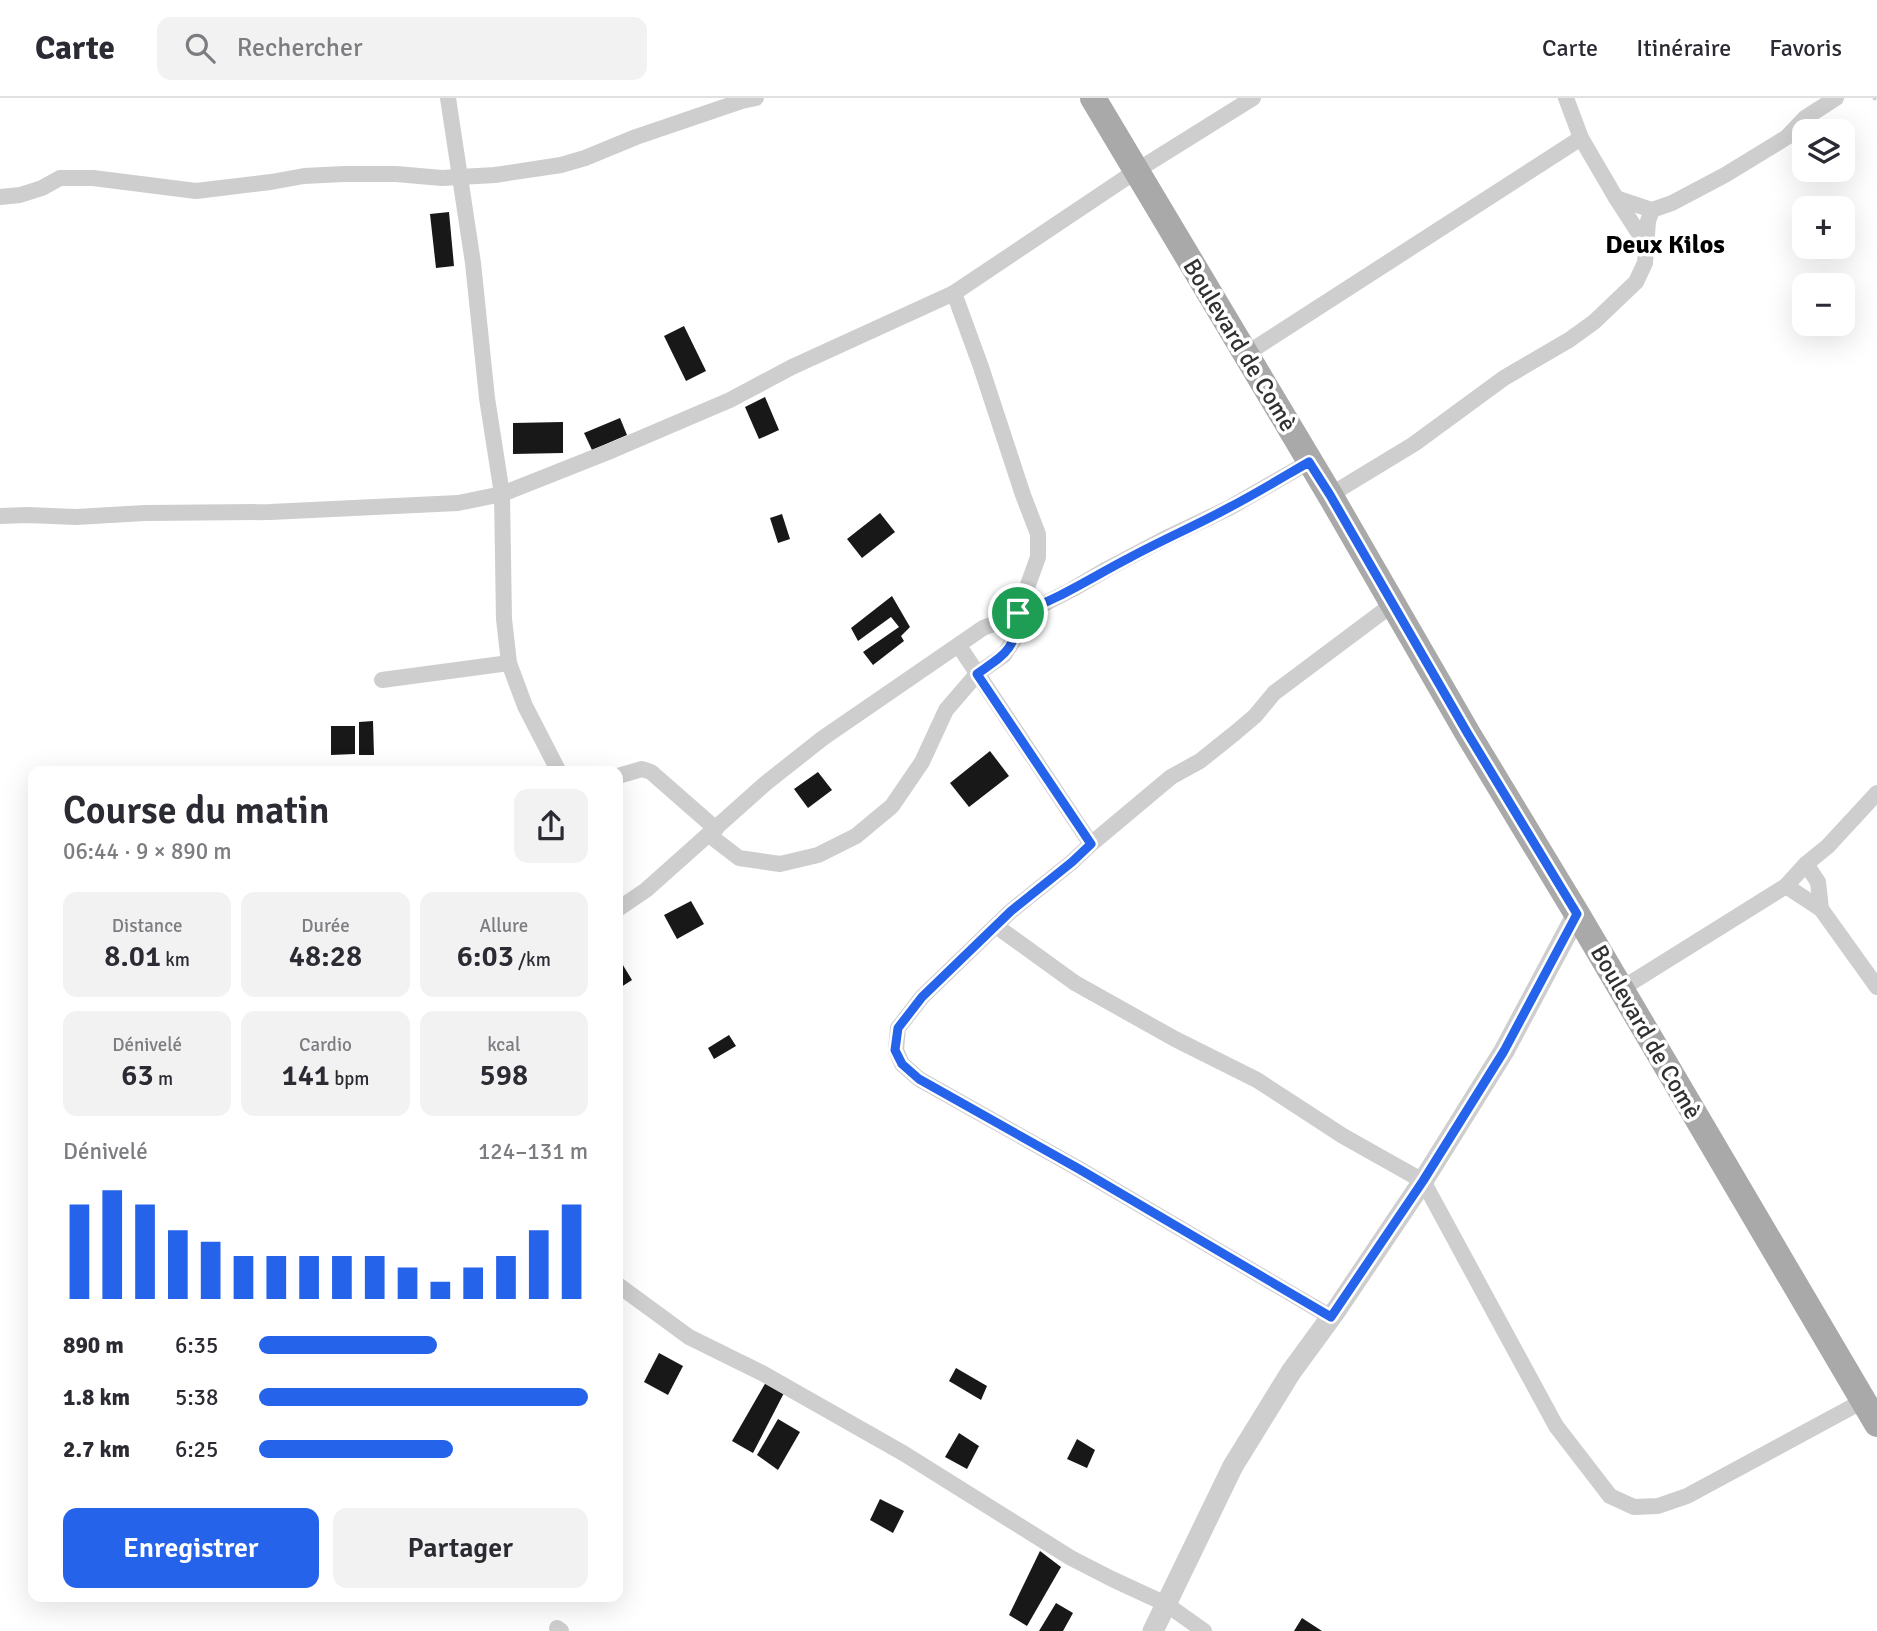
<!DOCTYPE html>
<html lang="fr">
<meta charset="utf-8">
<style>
body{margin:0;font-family:Signika,sans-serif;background:#f2f2f3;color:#2b2b33;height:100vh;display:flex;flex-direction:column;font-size:26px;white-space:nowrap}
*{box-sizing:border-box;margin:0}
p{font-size:23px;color:#7c7c81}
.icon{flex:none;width:38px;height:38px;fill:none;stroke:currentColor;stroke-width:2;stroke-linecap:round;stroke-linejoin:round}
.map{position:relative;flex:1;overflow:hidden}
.drawer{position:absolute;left:28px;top:668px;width:595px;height:836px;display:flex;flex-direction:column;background:#fff;border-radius:14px;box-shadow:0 7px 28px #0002}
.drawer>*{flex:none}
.controls{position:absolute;left:1792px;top:21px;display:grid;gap:14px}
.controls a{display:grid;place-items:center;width:63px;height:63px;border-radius:14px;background:#fff;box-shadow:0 7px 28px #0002;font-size:35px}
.pin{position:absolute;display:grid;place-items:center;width:60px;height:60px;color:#fff;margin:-30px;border:4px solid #fff;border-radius:50%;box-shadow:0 2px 7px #0007}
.round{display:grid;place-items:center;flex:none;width:74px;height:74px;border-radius:14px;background:#f2f2f3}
.overview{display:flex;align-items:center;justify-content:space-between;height:119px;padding:0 35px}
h1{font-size:38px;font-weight:600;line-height:52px}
.stats{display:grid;grid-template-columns:repeat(3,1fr);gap:10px;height:119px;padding:7px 35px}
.stats div{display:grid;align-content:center;border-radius:14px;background:#f2f2f3;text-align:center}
.stats b{font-size:30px;font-weight:600}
.stats small{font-size:19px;font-weight:400}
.stats p{font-size:19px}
.chart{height:196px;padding:14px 35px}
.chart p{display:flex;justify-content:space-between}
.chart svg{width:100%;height:126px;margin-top:7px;stroke:#2563eb;stroke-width:6}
.button{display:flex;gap:14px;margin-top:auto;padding:14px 35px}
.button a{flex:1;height:80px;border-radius:14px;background:#2563eb;color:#fff;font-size:28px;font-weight:600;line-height:80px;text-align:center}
.button a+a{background:#f2f2f3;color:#2b2b33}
ul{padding:0 35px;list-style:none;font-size:23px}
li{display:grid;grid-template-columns:112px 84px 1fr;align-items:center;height:52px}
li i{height:18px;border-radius:9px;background:#2563eb}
header{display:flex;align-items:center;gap:42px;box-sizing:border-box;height:98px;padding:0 35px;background:#fff;border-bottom:2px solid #e1e1e2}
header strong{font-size:33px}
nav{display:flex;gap:38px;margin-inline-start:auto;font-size:24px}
.search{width:490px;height:63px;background:#f2f2f3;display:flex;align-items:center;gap:18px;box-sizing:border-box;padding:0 24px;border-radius:14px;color:#7c7c81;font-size:26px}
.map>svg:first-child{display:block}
.building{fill:#181818}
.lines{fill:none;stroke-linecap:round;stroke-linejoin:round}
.path{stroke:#cecece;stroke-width:3.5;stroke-dasharray:3.5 3.5;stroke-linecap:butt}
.minor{stroke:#cecece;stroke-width:16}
.tertiary{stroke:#cecece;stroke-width:21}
.primary{stroke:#a9a9a9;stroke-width:26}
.route-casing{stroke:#fff;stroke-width:14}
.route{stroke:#2563eb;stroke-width:9}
.labels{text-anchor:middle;stroke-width:7;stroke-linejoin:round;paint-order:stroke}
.street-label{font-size:24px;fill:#313131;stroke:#fff}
.neighbourhood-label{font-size:26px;font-weight:bold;fill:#000;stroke:#fff}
</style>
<header>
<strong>Carte</strong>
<div class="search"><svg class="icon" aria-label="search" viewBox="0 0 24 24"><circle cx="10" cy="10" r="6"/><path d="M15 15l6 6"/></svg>Rechercher</div>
<nav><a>Carte</a><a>Itinéraire</a><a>Favoris</a></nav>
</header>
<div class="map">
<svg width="1877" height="1533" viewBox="0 0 1877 1533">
<rect width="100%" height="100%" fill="#fff"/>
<g class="building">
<polygon points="449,114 454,168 436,170 430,116"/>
<polygon points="684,228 706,273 686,283 664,238"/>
<polygon points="765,299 779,332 759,341 745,309"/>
<polygon points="620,320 627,337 592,352 584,335"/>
<polygon points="563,324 563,355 513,356 513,325"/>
<polygon points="880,415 895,434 862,460 847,441"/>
<polygon points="782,416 790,441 778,445 770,420"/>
<polygon points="892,498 910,529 901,538 904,543 873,567 863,554 899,529 891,519 858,543 851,530"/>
<polygon points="373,623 374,657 359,657 359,624"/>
<polygon points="331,628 355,628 355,656 331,657"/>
<polygon points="990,653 1009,678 969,709 950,685"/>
<polygon points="818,674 832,692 808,710 794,691"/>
<polygon points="691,803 704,826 677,841 664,817"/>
<polygon points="618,859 632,882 618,891"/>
<polygon points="729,937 736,948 714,961 708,950"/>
<polygon points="659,1255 683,1268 668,1297 644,1284"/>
<polygon points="956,1270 987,1288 981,1302 949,1283"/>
<polygon points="766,1284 784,1295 753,1355 732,1343"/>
<polygon points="778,1321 800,1334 778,1372 757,1357"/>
<polygon points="959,1335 979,1348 967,1371 945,1359"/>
<polygon points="1077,1341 1095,1352 1087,1370 1067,1361"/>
<polygon points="880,1401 904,1413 893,1435 870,1422"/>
<polygon points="1040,1453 1061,1469 1027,1528 1009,1517"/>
<polygon points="1056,1505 1073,1515 1063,1533 1039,1533"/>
<polygon points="1302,1520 1322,1533 1294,1533"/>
</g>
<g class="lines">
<polyline class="path" points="1873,0 1877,1"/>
<g class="minor">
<polyline points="448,0 473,165 487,300 502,396 504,521 509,565 525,608 559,674"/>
<polyline points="1566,0 1581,40 1616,100 1645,145"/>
<polyline points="0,99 20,97 42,90 60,80 93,80 196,93 271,84 304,78 344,76 396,76 442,80 495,77 561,67 585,60 636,39 742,3 756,0"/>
<polyline points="1616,100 1652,112 1672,105 1725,77 1787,39 1805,20 1836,0"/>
<polyline points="1246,256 1581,40"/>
<polyline points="1330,397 1414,346 1504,280 1569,242 1594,224 1636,184 1645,165 1648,123 1652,112"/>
<polyline points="0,418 27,417 76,419 145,415 270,414 458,405 502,396 613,352 730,302 792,269 954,195 1136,73 1253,0"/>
<polyline points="959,548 1091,746"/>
<polyline points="382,582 509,565"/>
<polyline points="618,678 642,671 651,674 716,731"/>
<polyline points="709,737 739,760 780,766 818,757 856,738 892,708 922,664 946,612 977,576 1004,557 1017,537 1018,515 1038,459 1038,436 1023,397 981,269 954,195"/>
<polyline points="1806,766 1818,784 1821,811 1877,889"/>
<polyline points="1786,788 1806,766 1828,748 1877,695"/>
<polyline points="618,811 646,792 766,685 823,640 983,530 1040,508 1073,491 1107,471 1164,441 1229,410 1309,364"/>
<polyline points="996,828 1075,885 1175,941 1257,982 1343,1038 1423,1083 1556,1328 1610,1398 1634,1409 1658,1408 1687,1398 1863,1303"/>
<polyline points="1621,891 1786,788 1821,811"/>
<polyline points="618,1187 689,1239 762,1275 903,1355 1071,1460 1112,1481 1166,1506 1204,1533"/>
<polyline points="1331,1219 1079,1071 919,981 902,966 896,952 898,930 922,899 1011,813 1072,764 1091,746 1171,679 1200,663 1235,635 1255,618 1274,595 1393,506"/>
<polyline points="557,1530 561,1533"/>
</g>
<polyline class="tertiary" points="1153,1533 1233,1368 1291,1274 1337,1211 1423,1083 1504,953 1577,816"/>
<polyline class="primary" points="1093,0 1330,397 1468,636 1577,816 1877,1326"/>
</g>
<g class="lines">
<g class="route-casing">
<path id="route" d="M1309 364 1330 397 1468 636 1577 816 1504 953 1423 1083 1331 1219 1079 1071 919 981 902 966 895 952 898 930 922 899 1011 813 1072 764 1091 746 977 576C1005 556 1016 552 1018 515 1058 502 1092 479 1129 460 1162 442 1197 427 1230 409 1257 395 1283 379 1309 364Z"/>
</g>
<use href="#route" class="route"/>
</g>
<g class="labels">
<g class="street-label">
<text transform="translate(1240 247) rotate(59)" y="8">Boulevard de Comè</text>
<text transform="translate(1646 934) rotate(60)" y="8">Boulevard de Comè</text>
</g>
<g class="neighbourhood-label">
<text x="1665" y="155">Deux Kilos</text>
</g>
</g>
</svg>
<div class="controls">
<a><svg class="icon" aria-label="layers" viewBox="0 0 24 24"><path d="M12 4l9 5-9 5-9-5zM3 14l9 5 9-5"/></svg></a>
<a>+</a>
<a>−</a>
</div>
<div class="pin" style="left:1018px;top:515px;background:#1e9e55"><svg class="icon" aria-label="arrive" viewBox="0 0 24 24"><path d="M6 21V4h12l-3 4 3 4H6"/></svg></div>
<section class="drawer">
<div class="overview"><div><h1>Course du matin</h1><p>06:44 · 9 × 890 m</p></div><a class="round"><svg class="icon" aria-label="share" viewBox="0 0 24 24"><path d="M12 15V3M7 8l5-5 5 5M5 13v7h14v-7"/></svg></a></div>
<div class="stats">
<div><p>Distance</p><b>8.01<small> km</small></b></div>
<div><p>Durée</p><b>48:28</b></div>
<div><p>Allure</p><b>6:03<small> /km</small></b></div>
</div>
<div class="stats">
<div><p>Dénivelé</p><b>63<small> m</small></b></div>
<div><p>Cardio</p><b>141<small> bpm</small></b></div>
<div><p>kcal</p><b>598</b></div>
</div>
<div class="chart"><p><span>Dénivelé</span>124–131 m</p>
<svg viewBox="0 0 160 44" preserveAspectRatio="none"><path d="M5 44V11M15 44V6M25 44V11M35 44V20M45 44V24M55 44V29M65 44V29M75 44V29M85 44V29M95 44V29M105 44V33M115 44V38M125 44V33M135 44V29M145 44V20M155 44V11"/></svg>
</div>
<ul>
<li><b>890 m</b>6:35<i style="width:54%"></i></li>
<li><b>1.8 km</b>5:38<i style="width:100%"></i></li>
<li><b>2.7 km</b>6:25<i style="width:59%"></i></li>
</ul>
<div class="button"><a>Enregistrer</a><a>Partager</a></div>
</section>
</div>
